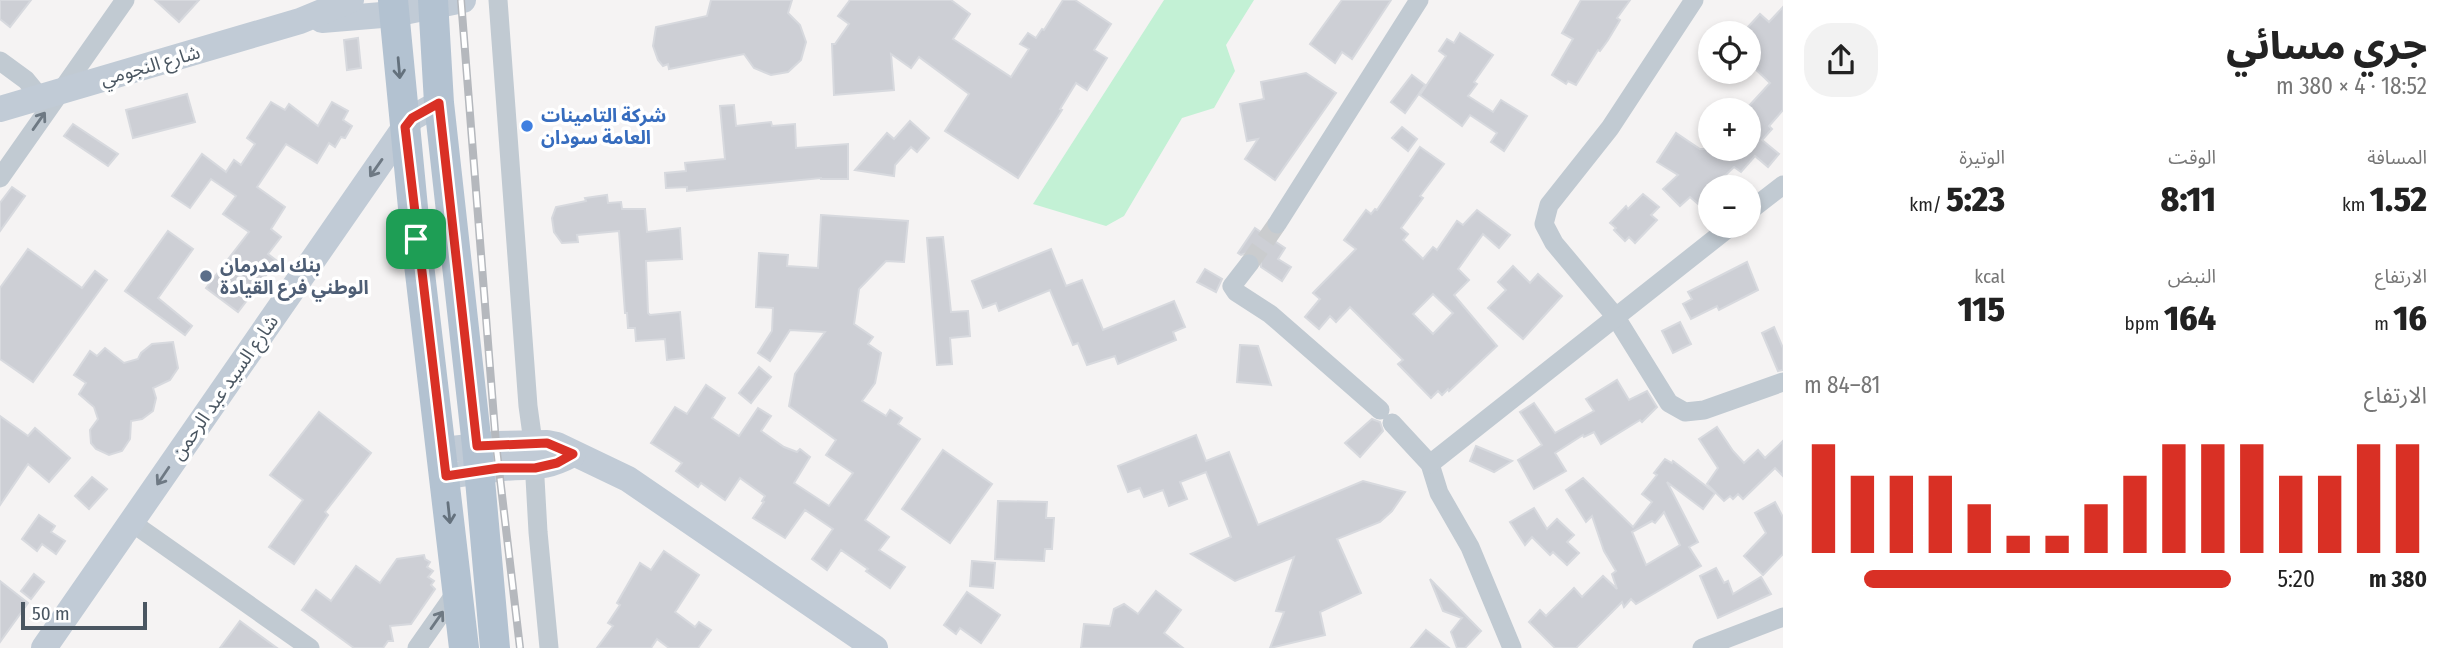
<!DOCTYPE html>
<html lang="ar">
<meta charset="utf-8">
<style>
body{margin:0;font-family:"Fira Sans Condensed","Noto Sans Arabic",sans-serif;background:#f2f2f2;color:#222;direction:rtl;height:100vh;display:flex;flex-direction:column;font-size:26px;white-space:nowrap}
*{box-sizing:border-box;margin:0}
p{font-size:23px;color:#767676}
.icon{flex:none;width:38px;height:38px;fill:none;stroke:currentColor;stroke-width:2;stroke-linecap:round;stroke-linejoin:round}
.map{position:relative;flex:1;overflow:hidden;direction:ltr}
.drawer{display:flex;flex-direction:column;background:#fff;width:665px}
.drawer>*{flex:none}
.tools{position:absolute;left:1698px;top:21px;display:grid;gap:14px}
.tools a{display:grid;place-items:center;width:63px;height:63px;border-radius:50%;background:#fff;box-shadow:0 4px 10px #0003;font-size:35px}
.scale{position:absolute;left:21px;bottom:18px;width:126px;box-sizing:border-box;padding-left:7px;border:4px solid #4a5661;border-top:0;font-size:19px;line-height:24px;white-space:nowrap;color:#4a5661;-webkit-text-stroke:5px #fff;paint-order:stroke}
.pin{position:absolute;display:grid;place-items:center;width:60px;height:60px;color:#fff;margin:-30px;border-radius:14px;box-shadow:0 4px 10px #0006}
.round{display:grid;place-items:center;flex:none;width:74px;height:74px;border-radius:28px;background:#f2f2f2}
.summary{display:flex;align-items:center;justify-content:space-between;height:119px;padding:0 21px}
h1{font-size:38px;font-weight:800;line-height:52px}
.figures{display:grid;grid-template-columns:repeat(3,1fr);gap:10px;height:119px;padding:7px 21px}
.figures div{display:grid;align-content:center}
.figures b{font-size:35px;font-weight:800}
.figures small{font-size:19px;font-weight:400}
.figures p{font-size:19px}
.chart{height:196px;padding:14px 21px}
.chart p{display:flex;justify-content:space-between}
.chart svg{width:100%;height:126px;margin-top:7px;stroke:#d93025;stroke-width:6}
ul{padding:0 21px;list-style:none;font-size:23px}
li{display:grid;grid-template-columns:112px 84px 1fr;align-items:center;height:52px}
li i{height:18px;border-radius:9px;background:#d93025}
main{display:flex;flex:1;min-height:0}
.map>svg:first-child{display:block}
.green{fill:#c3f1d5}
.building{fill:#cdcfd5;stroke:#d7d9de;stroke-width:2;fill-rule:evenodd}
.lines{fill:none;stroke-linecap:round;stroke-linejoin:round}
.street-tunnel{stroke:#caccce;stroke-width:19;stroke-dasharray:19 10;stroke-linecap:butt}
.street{stroke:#c1cad2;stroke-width:19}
.secondary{stroke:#c1cbd6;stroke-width:26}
.primary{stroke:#b3c2d1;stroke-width:30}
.rail-casing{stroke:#b5b8bd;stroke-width:8}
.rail{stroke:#fff;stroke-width:5;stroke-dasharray:16;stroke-linecap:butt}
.oneway{stroke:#64717d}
.oneway2{stroke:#6e7983}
.oneway3{stroke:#6e7984}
.route-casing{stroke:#fff;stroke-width:14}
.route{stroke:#d93025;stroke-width:9}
.shop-dot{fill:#3f7fe0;stroke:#fff;stroke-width:2.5}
.service-dot{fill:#5c6f8a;stroke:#fff;stroke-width:2.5}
.labels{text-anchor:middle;stroke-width:7;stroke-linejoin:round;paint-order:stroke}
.street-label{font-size:19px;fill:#4a5661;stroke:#fff}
.shop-label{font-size:19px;font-weight:bold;fill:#366cbe;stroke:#fff;text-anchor:start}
.service-label{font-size:19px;font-weight:bold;fill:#4e5e75;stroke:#fff;text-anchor:start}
</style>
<main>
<section class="drawer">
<div class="summary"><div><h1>جري مسائي</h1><p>18:52 · 4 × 380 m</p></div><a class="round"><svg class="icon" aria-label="share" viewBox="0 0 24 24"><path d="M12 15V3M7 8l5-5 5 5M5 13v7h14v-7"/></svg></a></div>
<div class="figures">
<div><p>المسافة</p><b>1.52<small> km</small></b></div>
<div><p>الوقت</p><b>8:11</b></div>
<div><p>الوتيرة</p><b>5:23<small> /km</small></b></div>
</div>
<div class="figures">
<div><p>الارتفاع</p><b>16<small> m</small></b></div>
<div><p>النبض</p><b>164<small> bpm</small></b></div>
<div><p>kcal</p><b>115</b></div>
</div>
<div class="chart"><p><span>الارتفاع</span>81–84 m</p>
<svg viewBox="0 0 160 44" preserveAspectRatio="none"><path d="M5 44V6M15 44V17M25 44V17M35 44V17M45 44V27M55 44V38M65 44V38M75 44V27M85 44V17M95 44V6M105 44V6M115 44V6M125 44V17M135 44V17M145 44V6M155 44V6"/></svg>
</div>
<ul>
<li><b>380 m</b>5:20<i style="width:86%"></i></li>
</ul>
</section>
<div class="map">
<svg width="1783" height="648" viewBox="0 0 1783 648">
<rect width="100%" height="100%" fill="#f5f3f3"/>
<polygon class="green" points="1164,0 1254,0 1226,45 1235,71 1214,108 1182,118 1124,216 1106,226 1033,204"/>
<g class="building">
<polygon points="0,0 31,0 10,27 0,19"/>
<polygon points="155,0 199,0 179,22"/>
<polygon points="711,0 792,0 788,13 800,25 806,42 801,60 788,72 771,75 754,68 744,54 669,69 668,64 663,66 658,60 653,46 656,27 707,16"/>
<polygon points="850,0 951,0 970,14 953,39 1011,77 1029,49 1020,44 1028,33 1036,38 1042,29 1044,30 1063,0 1075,0 1111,24 1094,50 1107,58 1087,90 1076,83 1060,109 1062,110 1018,178 945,131 969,94 919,57 911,68 891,54 894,90 834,95 832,44 835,44 849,24 838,16"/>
<polygon points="1342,0 1391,0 1352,59 1342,52 1335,63 1310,44"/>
<polygon points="1581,0 1630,0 1617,18 1620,20 1608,40 1600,51 1598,50 1576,85 1568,81 1566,84 1552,75 1573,39 1562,33"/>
<polygon points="1783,7 1783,110 1769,126 1772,129 1762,140 1779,154 1768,167 1755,156 1741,172 1734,167 1713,187 1710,187 1710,192 1698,204 1690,197 1680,206 1663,189 1678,175 1657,162 1676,133 1700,149 1748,149 1748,107 1770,83 1748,62 1748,27 1760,14 1769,22"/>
<polygon points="1460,33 1493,55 1474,82 1477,84 1468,96 1493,112 1501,100 1527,116 1504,151 1491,142 1497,133 1470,115 1462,126 1420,95 1446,56 1439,51 1447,39 1454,43"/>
<polygon points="358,38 361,68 347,70 344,40"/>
<polygon points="1306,73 1336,93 1275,180 1245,159 1258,139 1247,141 1240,104 1264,99 1261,82"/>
<polygon points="1412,75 1425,85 1405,113 1391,102"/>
<polygon points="187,94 195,122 133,138 126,110"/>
<polygon points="271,102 285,110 289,104 318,126 332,102 348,111 343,120 352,126 345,138 341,137 335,147 329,143 317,163 286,144 257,187 285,207 271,229 281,237 268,254 277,261 238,312 206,288 249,232 223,214 236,196 211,179 190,208 172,196 202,154 226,172 234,160 241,165 255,144 247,138"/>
<polygon points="734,105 736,126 771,122 772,126 795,124 796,148 848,144 848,179 821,179 821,178 687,191 687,187 666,188 665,173 686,171 685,163 725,159 720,106"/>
<polygon points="910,121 929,138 917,152 911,147 895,165 894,176 855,170 887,133 894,139"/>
<polygon points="73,124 118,154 108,166 64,136"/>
<polygon points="1402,127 1417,139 1408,151 1392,138"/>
<path d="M1420 147 1444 164 1420 196 1423 198 1401 228 1408 234 1403 240 1423 259 1433 247 1437 250 1457 221 1463 225 1477 210 1510 235 1499 248 1483 234 1458 269 1469 280 1454 295 1497 346 1449 391 1448 389 1442 395 1438 391 1431 398 1398 364 1403 360 1350 307 1336 322 1330 316 1319 329 1305 317 1320 299 1313 293 1356 249 1344 240 1366 210 1371 214 1375 209 1377 210ZM1433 294 1453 313 1433 334 1413 314Z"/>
<polygon points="12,187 25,196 0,231 0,203"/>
<polygon points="1643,194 1659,207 1651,215 1657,220 1635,243 1629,237 1625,241 1614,230 1616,228 1610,223 1626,206 1628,209"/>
<polygon points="607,195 608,203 621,202 622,209 645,209 647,232 680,228 682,259 646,261 648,313 650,315 680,312 684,358 667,360 665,339 636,341 635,328 628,328 627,313 625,313 619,231 577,235 578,242 562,243 554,232 552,218 556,207 586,201 585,198"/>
<polygon points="821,215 908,221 904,262 886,261 859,289 854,324 873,337 868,344 881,353 875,383 862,401 886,416 890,410 902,418 898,424 920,439 865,520 889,537 879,550 905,567 890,588 866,571 868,569 841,550 827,570 812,559 833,529 805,510 785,538 753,518 764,502 762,501 765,496 740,478 725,500 701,483 698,487 676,471 682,463 651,443 675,407 687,414 706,385 725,398 712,418 739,436 758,408 771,416 761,431 784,447 797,452 800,449 810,457 794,483 829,506 853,473 826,455 836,440 789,406 795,374 825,332 790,330 770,361 758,353 772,331 773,308 756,307 759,253 788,255 787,266 818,268"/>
<polygon points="1255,228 1285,248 1278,259 1291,267 1282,281 1261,267 1261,260 1256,254 1250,252 1241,255 1238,253"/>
<polygon points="168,231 193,249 158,298 192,326 185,335 125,291"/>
<polygon points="943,237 951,312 968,311 970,336 950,338 952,364 937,365 927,238"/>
<polygon points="28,249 82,288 95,271 107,280 33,382 0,359 0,288"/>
<polygon points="1051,249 1066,286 1082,280 1103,330 1174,301 1185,327 1173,332 1176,340 1118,364 1115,356 1087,365 1078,343 1073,345 1050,290 999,311 996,303 983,308 972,281"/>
<polygon points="1747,262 1758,290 1719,310 1717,306 1691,319 1683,304 1692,299 1688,292"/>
<polygon points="1513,266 1530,283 1538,274 1562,296 1523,339 1488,308 1506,290 1498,282"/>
<polygon points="1205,269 1222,279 1216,292 1197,282"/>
<polygon points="1680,322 1691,344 1673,353 1662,331"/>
<polygon points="1774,327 1783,348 1783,370 1778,371 1762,333"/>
<polygon points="173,342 178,368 170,380 153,388 156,398 153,411 142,419 131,421 130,439 122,451 109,455 96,449 91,443 90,430 98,419 94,407 79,394 86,383 74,375 90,351 97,356 105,348 124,363 138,359 141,353 152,344"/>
<polygon points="1240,345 1258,346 1271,385 1237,382"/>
<polygon points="759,367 771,377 751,403 739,393"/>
<polygon points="1617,380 1629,400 1647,391 1657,407 1642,422 1640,420 1601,444 1594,432 1584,437 1583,435 1555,453 1566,471 1534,489 1518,460 1542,445 1520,412 1534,403 1555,433 1594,411 1586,399"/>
<polygon points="319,412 371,453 325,512 328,515 294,564 269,547 303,500 270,475"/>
<polygon points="0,416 28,436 35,428 70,458 49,482 28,464 0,505"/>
<polygon points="1372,419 1380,422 1383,431 1360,457 1345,443"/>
<polygon points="1717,427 1733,451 1744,463 1758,450 1765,458 1783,441 1783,476 1775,468 1743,499 1738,494 1733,499 1730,496 1724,501 1707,484 1718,468 1699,439"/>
<polygon points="1196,435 1206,461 1229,452 1258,525 1363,481 1405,492 1392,511 1380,522 1337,539 1361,593 1320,612 1325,635 1270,648 1284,612 1276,611 1294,557 1235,581 1191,554 1231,537 1206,472 1180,482 1187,499 1169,506 1163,490 1144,497 1140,488 1128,492 1118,466"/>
<polygon points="1476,446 1512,461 1494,472 1470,461"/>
<polygon points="943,450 992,484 950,543 902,509"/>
<path d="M1665 459 1672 463 1673 461 1715 493 1703 509 1667 482 1698 542 1689 547 1701 566 1636 604 1631 599 1624 607 1622 602 1576 648H1555L1529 622 1540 610 1546 616 1574 588 1582 597 1603 576 1617 589 1612 574 1616 571 1604 551 1592 516 1586 522 1566 490 1583 478 1633 527 1652 502 1642 494 1657 475 1654 473ZM1664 512 1680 545 1646 565 1632 532 1652 521 1655 523Z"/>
<polygon points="92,477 107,489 89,509 75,496"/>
<polygon points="998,501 1047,502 1046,518 1054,518 1052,549 1045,549 1044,561 995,559"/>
<polygon points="1775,502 1783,517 1783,554 1763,575 1744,556 1766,533 1755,513"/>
<polygon points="1534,508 1547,529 1557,519 1574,535 1567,542 1579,553 1567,565 1553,552 1550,555 1532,537 1525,545 1510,522"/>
<polygon points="39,515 55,526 51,532 65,541 56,554 42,544 37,551 22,539"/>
<polygon points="664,551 699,575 675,612 695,627 699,622 711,630 698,648 669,648 657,639 651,648 597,648 613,626 608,623 620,605 617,603 640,563 651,570"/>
<polygon points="424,555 425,559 430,562 427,567 433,571 428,577 434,581 431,585 435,589 411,624 390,626 393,641 388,641 383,648 354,648 302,610 316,590 331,601 356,566 380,583 397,559"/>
<polygon points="972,561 995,563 993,588 970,586"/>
<polygon points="1716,568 1724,583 1728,581 1733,594 1761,577 1771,594 1718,618 1700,576"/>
<polygon points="34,574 44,582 31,599 21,591"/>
<polygon points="1430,579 1481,631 1465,648 1457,648 1451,632 1462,618 1443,611"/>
<polygon points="0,581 28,603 0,642"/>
<polygon points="1156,591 1181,610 1164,633 1183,648 1081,648 1084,624 1110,626 1114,609 1124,604 1138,614"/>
<polygon points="967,592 1000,615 981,643 960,628 956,634 944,625"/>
<polygon points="240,621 277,648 220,648"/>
<polygon points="1426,630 1449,648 1411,648"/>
</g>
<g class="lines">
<polyline class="street-tunnel" points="1249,264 1277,224"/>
<g class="street">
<polyline points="498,0 528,406 533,442 538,532 549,648"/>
<polyline points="1694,0 1610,128 1549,205 1544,224 1554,243 1615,316 1669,403 1685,412 1704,410 1783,382"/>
<polyline points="0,61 26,80 40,97"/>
<polyline points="0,178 125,0"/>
<polyline points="1748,212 1783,185"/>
<polyline points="1277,224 1419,0"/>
<polyline points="1249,264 1232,286 1236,292 1270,314 1380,410"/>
<polyline points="1392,423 1430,464 1439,493 1470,547 1512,648"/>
<polyline points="1430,464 1731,226"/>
<polyline points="131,522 310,648"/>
<polyline points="417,648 457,591"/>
<polyline points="1702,648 1783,617"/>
</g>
<g class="secondary">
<polyline points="322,20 394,14 463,0"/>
<polyline points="0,109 300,21 351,0"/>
<polyline points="443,450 496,444 547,443 557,445 628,479 875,648"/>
<path d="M446 476C462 474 479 471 496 469 530 464 539 472 573 454"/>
<polyline points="44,648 405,127 412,118 439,103"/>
</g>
<g class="primary">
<polyline points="393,0 416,239 464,648"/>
<polyline points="433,0 439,103 477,446 495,648"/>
</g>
<g class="rail-casing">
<polyline id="rail" points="461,0 496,444 520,648"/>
</g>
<use href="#rail" class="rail"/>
</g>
<defs><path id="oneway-shaft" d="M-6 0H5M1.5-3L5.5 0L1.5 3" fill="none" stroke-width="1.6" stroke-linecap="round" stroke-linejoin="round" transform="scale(1.75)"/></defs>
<g class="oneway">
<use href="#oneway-shaft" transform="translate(399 68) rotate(85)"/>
<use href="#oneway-shaft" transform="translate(449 513) rotate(84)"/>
</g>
<g class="oneway2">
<use href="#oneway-shaft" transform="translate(39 121) rotate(-55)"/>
<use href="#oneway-shaft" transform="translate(437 620) rotate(-55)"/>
</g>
<g class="oneway3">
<use href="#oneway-shaft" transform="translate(376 168) rotate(125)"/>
<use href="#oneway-shaft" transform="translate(163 476) rotate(124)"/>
</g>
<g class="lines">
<g class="route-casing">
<polygon id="route" points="439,103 477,446 547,443 573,454 557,463 535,468 499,468 446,476 405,127 412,118"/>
</g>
<use href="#route" class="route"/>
</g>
<circle class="shop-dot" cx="527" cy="126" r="7"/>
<circle class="service-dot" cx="206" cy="276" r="7"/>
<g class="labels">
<g class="street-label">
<text transform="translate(150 65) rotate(-16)" y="7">شارع النجومي</text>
<text transform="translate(224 387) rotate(-55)" y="7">شارع السيد عبد الرحمن</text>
</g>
<g class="shop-label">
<text x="541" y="122">شركة التامينات<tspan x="541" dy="22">العامة سودان</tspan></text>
</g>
<g class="service-label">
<text x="220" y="272">بنك امدرمان<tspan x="220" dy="22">الوطني فرع القيادة</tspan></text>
</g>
</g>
</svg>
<div class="tools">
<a><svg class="icon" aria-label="locate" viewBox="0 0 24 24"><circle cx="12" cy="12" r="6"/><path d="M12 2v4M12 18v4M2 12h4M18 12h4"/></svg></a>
<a>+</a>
<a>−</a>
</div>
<div class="scale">50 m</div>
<div class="pin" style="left:416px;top:239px;background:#1e9e55"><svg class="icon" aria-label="arrive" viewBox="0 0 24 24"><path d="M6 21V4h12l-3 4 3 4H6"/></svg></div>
</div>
</main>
